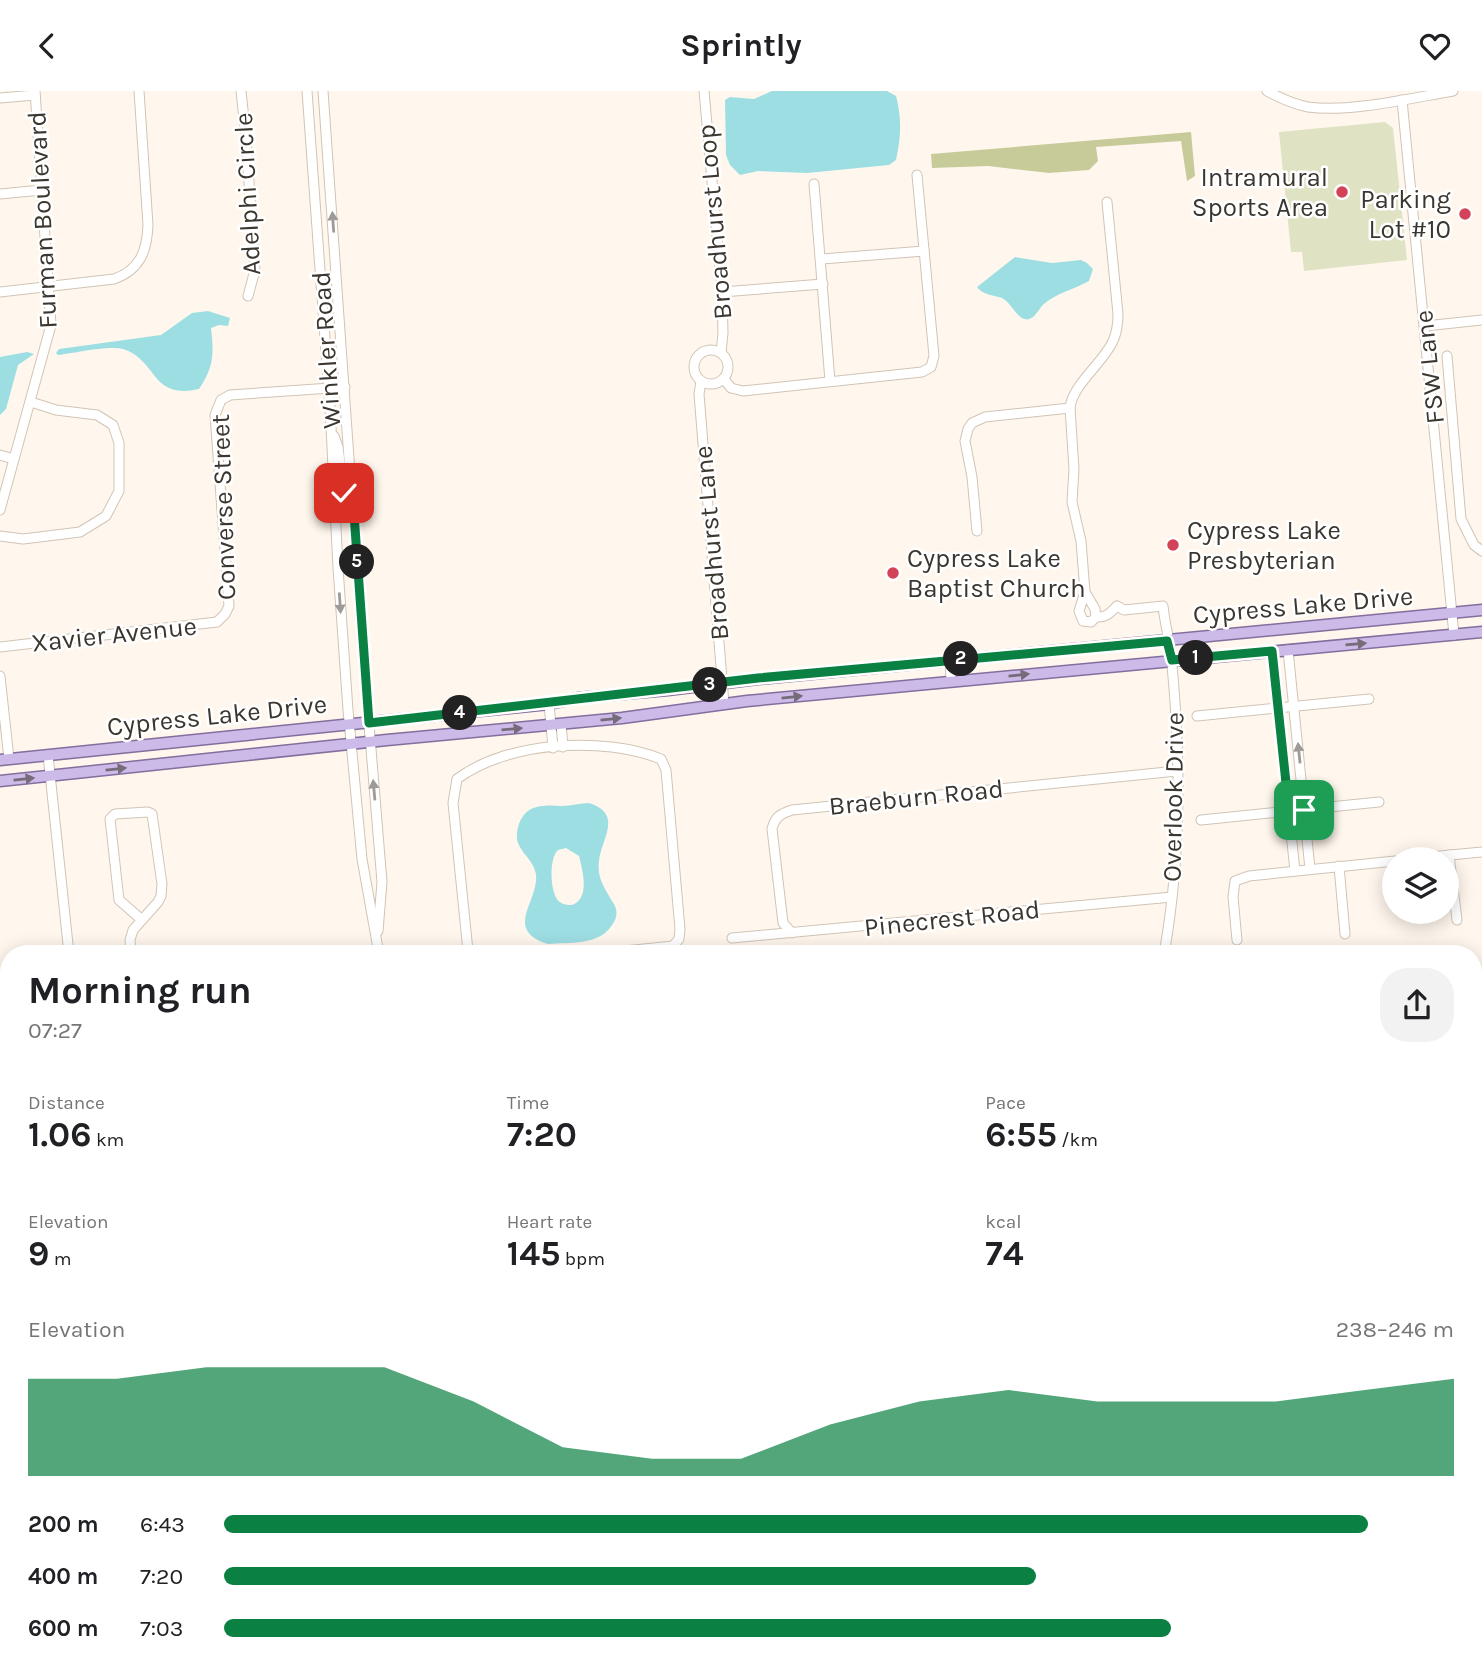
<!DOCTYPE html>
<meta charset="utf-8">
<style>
body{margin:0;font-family:Karla,sans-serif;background:#f2f2f2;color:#202124;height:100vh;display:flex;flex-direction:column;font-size:26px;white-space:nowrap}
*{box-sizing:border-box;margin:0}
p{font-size:23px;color:#757577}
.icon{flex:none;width:38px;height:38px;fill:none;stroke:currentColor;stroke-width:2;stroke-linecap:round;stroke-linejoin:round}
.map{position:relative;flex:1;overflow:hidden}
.sheet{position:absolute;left:0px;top:854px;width:1482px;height:726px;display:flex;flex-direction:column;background:#fff;border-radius:28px 28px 0 0;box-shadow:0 4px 18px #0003}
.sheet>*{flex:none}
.tools{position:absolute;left:1382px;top:756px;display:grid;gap:14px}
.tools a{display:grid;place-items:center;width:77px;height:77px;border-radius:50%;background:#fff;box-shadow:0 4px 18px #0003;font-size:35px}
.pin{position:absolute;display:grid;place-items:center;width:60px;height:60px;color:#fff;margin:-30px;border-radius:14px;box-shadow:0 4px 10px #0006}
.km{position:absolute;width:35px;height:35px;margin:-18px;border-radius:50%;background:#222;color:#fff;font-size:19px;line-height:35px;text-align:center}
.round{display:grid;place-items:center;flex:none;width:74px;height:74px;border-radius:28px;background:#f2f2f2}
.summary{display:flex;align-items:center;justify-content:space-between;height:119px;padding:0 28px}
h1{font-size:38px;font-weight:700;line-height:52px}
.stats{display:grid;grid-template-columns:repeat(3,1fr);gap:10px;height:119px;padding:7px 28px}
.stats div{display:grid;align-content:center}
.stats b{font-size:35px;font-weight:700}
.stats small{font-size:19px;font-weight:400}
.stats p{font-size:19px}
.chart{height:196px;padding:14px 28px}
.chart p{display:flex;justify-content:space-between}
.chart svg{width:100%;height:126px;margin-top:7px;fill:#0b8043;opacity:.7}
ul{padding:0 28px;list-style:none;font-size:23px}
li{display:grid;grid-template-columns:112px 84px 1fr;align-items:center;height:52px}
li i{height:18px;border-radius:9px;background:#0b8043}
header{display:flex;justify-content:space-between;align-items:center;height:91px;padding:0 28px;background:#fff;font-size:32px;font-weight:700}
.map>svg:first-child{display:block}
.green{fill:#dfe2c3}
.forest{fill:#c7cb9a}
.water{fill:#9ddee3;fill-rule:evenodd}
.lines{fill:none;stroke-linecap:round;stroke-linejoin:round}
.minor-casing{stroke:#d1c4b5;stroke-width:11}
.major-casing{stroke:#836e9d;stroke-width:13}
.minor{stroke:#fff;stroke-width:9}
.major{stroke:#ccbae8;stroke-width:10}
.oneway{fill:#9d9a97}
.oneway2{fill:#756b79}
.route-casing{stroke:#fff;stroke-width:14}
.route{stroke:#0b8043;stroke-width:9}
.poi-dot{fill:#d34258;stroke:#fff;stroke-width:2.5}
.labels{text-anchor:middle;stroke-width:5;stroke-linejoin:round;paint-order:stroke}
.poi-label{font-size:26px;fill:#3b362f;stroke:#fff;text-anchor:end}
.street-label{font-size:26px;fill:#3b362f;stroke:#fff}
</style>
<header><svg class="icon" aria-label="back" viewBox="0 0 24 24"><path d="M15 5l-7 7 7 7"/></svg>Sprintly<svg class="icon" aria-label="heart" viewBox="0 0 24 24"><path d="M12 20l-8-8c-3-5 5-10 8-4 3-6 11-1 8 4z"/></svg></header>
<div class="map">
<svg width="1482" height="1579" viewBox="0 0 1482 1579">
<rect width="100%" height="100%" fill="#fff7ed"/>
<g class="green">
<polygon points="1385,31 1393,37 1407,169 1304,180 1302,161 1291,161 1279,41"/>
<polygon points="9,1529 9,1572 123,1572 123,1579 0,1579 0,1530"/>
<polygon points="462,1572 1135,1572 1139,1579 462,1579"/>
</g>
<polygon class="forest" points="1191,41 1195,85 1187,90 1181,50 1096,56 1098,70 1089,79 1049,82 988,75 932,77 931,63"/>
<g class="water">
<path d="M772 0H887L896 5C902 27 901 46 896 69L889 74 807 82 758 80 740 84 730 74 726 64 725 9 730 6 754 8Z"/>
<path d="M1015 166 1052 172 1081 169 1087 172 1093 178 1089 190C1075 198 1056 202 1044 213 1038 218 1033 233 1022 227 1014 222 1011 212 1002 207 993 204 983 204 977 196Z"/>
<path d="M208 220 230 227 228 235 219 234 211 237C214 263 214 276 199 298 150 309 158 269 123 258 109 254 74 262 58 264L56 262 59 258 161 244 192 222Z"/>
<polygon points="27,261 34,263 18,274 6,318 0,324 0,266"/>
<path d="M589 712C624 723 601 748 599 770 597 788 604 795 612 810 618 818 618 826 612 834 599 855 569 851 548 853 506 840 534 814 536 790 538 773 524 766 518 752 516 747 517 741 518 736 525 713 542 714 562 715 571 715 580 712 589 712ZM566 757 579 765C583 781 590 807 572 814 566 814 560 813 557 808 550 798 549 767 558 759Z"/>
<polygon points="309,1572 383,1572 384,1579 310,1579"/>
<polygon points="1009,1572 1135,1572 1139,1579 1010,1579"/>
</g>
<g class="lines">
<g class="minor-casing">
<g id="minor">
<polyline points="241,0 246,47 255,179 248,205"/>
<polyline points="307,0 330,316 338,477 348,619 362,768 379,863"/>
<polyline points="323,0 361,537 382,791 378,840"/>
<polyline points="704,0 722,201 723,242 721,262"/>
<path d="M1267 0C1280 7 1293 13 1308 16 1348 22 1412 7 1453 0"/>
<polyline points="0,7 35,4"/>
<polyline points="1402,9 1454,544"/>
<polyline points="814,93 830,290"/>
<polyline points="0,103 42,99"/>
<polyline points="822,168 924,160"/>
<path d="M0 201 114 188C140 179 147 160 148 134L139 0"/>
<polyline points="722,201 823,193"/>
<polyline points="1425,235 1482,229"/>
<circle cx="711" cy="276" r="17"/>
<polyline points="1447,265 1461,428 1474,454 1482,460"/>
<polyline points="724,288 731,297 743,300 922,281 931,276 934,265 917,84"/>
<polyline points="701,290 699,303 703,353 724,613"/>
<polyline points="334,345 338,356 344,402 346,408 353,409"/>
<polyline points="0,364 14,368"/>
<polyline points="0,419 51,234 35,0"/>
<polyline points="977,440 972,386 965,350 968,338 972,332 985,326 1070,317"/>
<polyline points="0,445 23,448 80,441 106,425 119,400 119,352 113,334 97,324 56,319 31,311"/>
<path d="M1085 501 1079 520 1083 530 1091 531 1096 526 1095 518 1085 501 1081 450 1072 411 1074 378 1070 317C1072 294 1103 272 1113 250 1117 241 1118 232 1118 223L1107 111"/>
<path d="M1096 526C1106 527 1110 522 1117 515L1124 519 1163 515C1165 535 1171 554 1172 574 1181 669 1181 768 1164 863"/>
<polyline points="0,556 217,531 225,523 229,515 215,324 221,309 230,304 345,296"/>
<polyline points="1288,559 1310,778"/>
<polyline points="1272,560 1295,780"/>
<polyline points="950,569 951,590"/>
<polyline points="0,585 9,668"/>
<polyline points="549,613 553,657"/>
<polyline points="1197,625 1369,608"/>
<polyline points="561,633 563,656"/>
<polyline points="48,664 69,863"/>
<polyline points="1201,729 1379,711"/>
<polyline points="1449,764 1457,829"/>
<polyline points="1408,768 1482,761"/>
<polyline points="1339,775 1345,843"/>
<path d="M792 842 783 832 772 738C775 726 780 723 792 719L1177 680"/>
<polyline points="732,847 1172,806"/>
<polyline points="1237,849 1233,806 1235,790 1249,785 1395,770"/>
<polyline points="131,863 130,849 133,839 158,811 161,805 162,793 152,723 148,721 115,723 110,728 119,809 142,829"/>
<path d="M471 863 468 860 453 712 457 688C508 650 603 645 661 668L666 679 680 838 679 848 673 855 595 863"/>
<polyline points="1474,888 1482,887"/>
<polyline points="1474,1016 1482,1015"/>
<polyline points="1474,1129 1482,1128"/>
<polyline points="1474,1252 1482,1251"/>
<polyline points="1474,1364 1482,1363"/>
<polyline points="1474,1488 1482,1487"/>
<polyline points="146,1572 147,1579"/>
<polyline points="447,1572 447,1579"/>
<polyline points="1210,1572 1214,1579"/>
<polyline points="1334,1572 1338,1579"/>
</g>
</g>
<g class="major-casing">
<g id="major">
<polyline points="0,669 549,613 578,607 668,599 758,588 1482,519"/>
<polyline points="0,690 387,649 622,627 747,610 1482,541"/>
</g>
</g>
<use href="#minor" class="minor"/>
<use href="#major" class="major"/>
</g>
<defs><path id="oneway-solid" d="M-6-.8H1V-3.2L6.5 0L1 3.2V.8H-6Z" transform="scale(1.75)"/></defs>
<g class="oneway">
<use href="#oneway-solid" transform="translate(333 131) rotate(-94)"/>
<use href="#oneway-solid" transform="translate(340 512) rotate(86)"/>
<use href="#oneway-solid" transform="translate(1299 662) rotate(-96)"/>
<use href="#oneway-solid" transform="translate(374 699) rotate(-95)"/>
</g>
<g class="oneway2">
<use href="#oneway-solid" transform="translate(1356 553) rotate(-5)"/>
<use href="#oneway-solid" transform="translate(1019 584) rotate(-6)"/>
<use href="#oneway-solid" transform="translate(792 606) rotate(-6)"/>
<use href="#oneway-solid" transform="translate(611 628) rotate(-6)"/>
<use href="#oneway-solid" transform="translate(512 638) rotate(-5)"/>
<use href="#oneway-solid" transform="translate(116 678) rotate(-6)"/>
<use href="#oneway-solid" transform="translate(24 688) rotate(-6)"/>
</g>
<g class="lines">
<g class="route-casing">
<polyline id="route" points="344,402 346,408 353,409 369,632 758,587 1167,550 1172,569 1272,560 1289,720 1304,719"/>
</g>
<use href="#route" class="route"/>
</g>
<g class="poi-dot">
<circle cx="1342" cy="101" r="7"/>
<circle cx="1465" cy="123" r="7"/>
<circle cx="1173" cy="454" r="7"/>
<circle cx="893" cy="482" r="7"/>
</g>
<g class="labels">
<g class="poi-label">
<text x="1328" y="95">Intramural<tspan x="1328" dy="30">Sports Area</tspan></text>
<text x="1451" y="117">Parking<tspan x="1451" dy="30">Lot #10</tspan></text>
<text x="1187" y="448" text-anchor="start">Cypress Lake<tspan x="1187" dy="30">Presbyterian</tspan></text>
<text x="907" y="476" text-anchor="start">Cypress Lake<tspan x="907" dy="30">Baptist Church</tspan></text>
</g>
<g class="street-label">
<text transform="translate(247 103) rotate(-93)" y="9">Adelphi Circle</text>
<text transform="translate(42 129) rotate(-93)" y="9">Furman Boulevard</text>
<text transform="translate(714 131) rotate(-95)" y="9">Broadhurst Loop</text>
<text transform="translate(326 259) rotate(-94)" y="9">Winkler Road</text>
<text transform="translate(1429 276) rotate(-96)" y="9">FSW Lane</text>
<text transform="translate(223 416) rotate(-92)" y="9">Converse Street</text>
<text transform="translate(711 452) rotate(-95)" y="9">Broadhurst Lane</text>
<text transform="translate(1303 514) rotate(-5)" y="9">Cypress Lake Drive</text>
<text transform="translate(114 543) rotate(-6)" y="9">Xavier Avenue</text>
<text transform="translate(217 624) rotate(-6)" y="9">Cypress Lake Drive</text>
<text transform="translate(916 706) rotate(-6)" y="9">Braeburn Road</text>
<text transform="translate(1173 706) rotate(-89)" y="9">Overlook Drive</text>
<text transform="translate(952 827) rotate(-6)" y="9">Pinecrest Road</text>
</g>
</g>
</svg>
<div class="tools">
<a><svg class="icon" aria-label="layers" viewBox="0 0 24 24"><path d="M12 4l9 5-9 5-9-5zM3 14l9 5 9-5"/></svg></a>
</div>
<div class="pin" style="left:1304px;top:719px;background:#1e9e55"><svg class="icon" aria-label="arrive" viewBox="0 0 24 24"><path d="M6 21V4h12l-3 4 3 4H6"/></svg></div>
<div class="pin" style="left:344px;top:402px;background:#d93025"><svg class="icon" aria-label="check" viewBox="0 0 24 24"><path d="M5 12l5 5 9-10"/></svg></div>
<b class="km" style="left:1196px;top:567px">1</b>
<b class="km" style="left:961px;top:568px">2</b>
<b class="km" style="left:710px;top:594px">3</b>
<b class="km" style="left:460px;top:622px">4</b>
<b class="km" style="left:357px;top:471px">5</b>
<section class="sheet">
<div class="summary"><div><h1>Morning run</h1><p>07:27</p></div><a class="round"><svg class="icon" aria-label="share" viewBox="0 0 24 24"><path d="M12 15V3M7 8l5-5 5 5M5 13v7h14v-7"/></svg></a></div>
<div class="stats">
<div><p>Distance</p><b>1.06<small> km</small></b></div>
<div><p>Time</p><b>7:20</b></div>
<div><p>Pace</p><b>6:55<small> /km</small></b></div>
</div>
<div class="stats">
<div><p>Elevation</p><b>9<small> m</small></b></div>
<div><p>Heart rate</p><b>145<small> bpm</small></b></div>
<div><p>kcal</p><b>74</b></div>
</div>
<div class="chart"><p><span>Elevation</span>238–246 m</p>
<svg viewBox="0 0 160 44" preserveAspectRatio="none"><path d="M0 44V10L10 10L20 6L30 6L40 6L50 18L60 34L70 38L80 38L90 26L100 18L110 14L120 18L130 18L140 18L150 14L160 10V44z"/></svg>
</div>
<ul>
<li><b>200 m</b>6:43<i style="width:93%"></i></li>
<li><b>400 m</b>7:20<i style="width:66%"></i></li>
<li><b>600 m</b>7:03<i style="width:77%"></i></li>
</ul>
</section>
</div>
